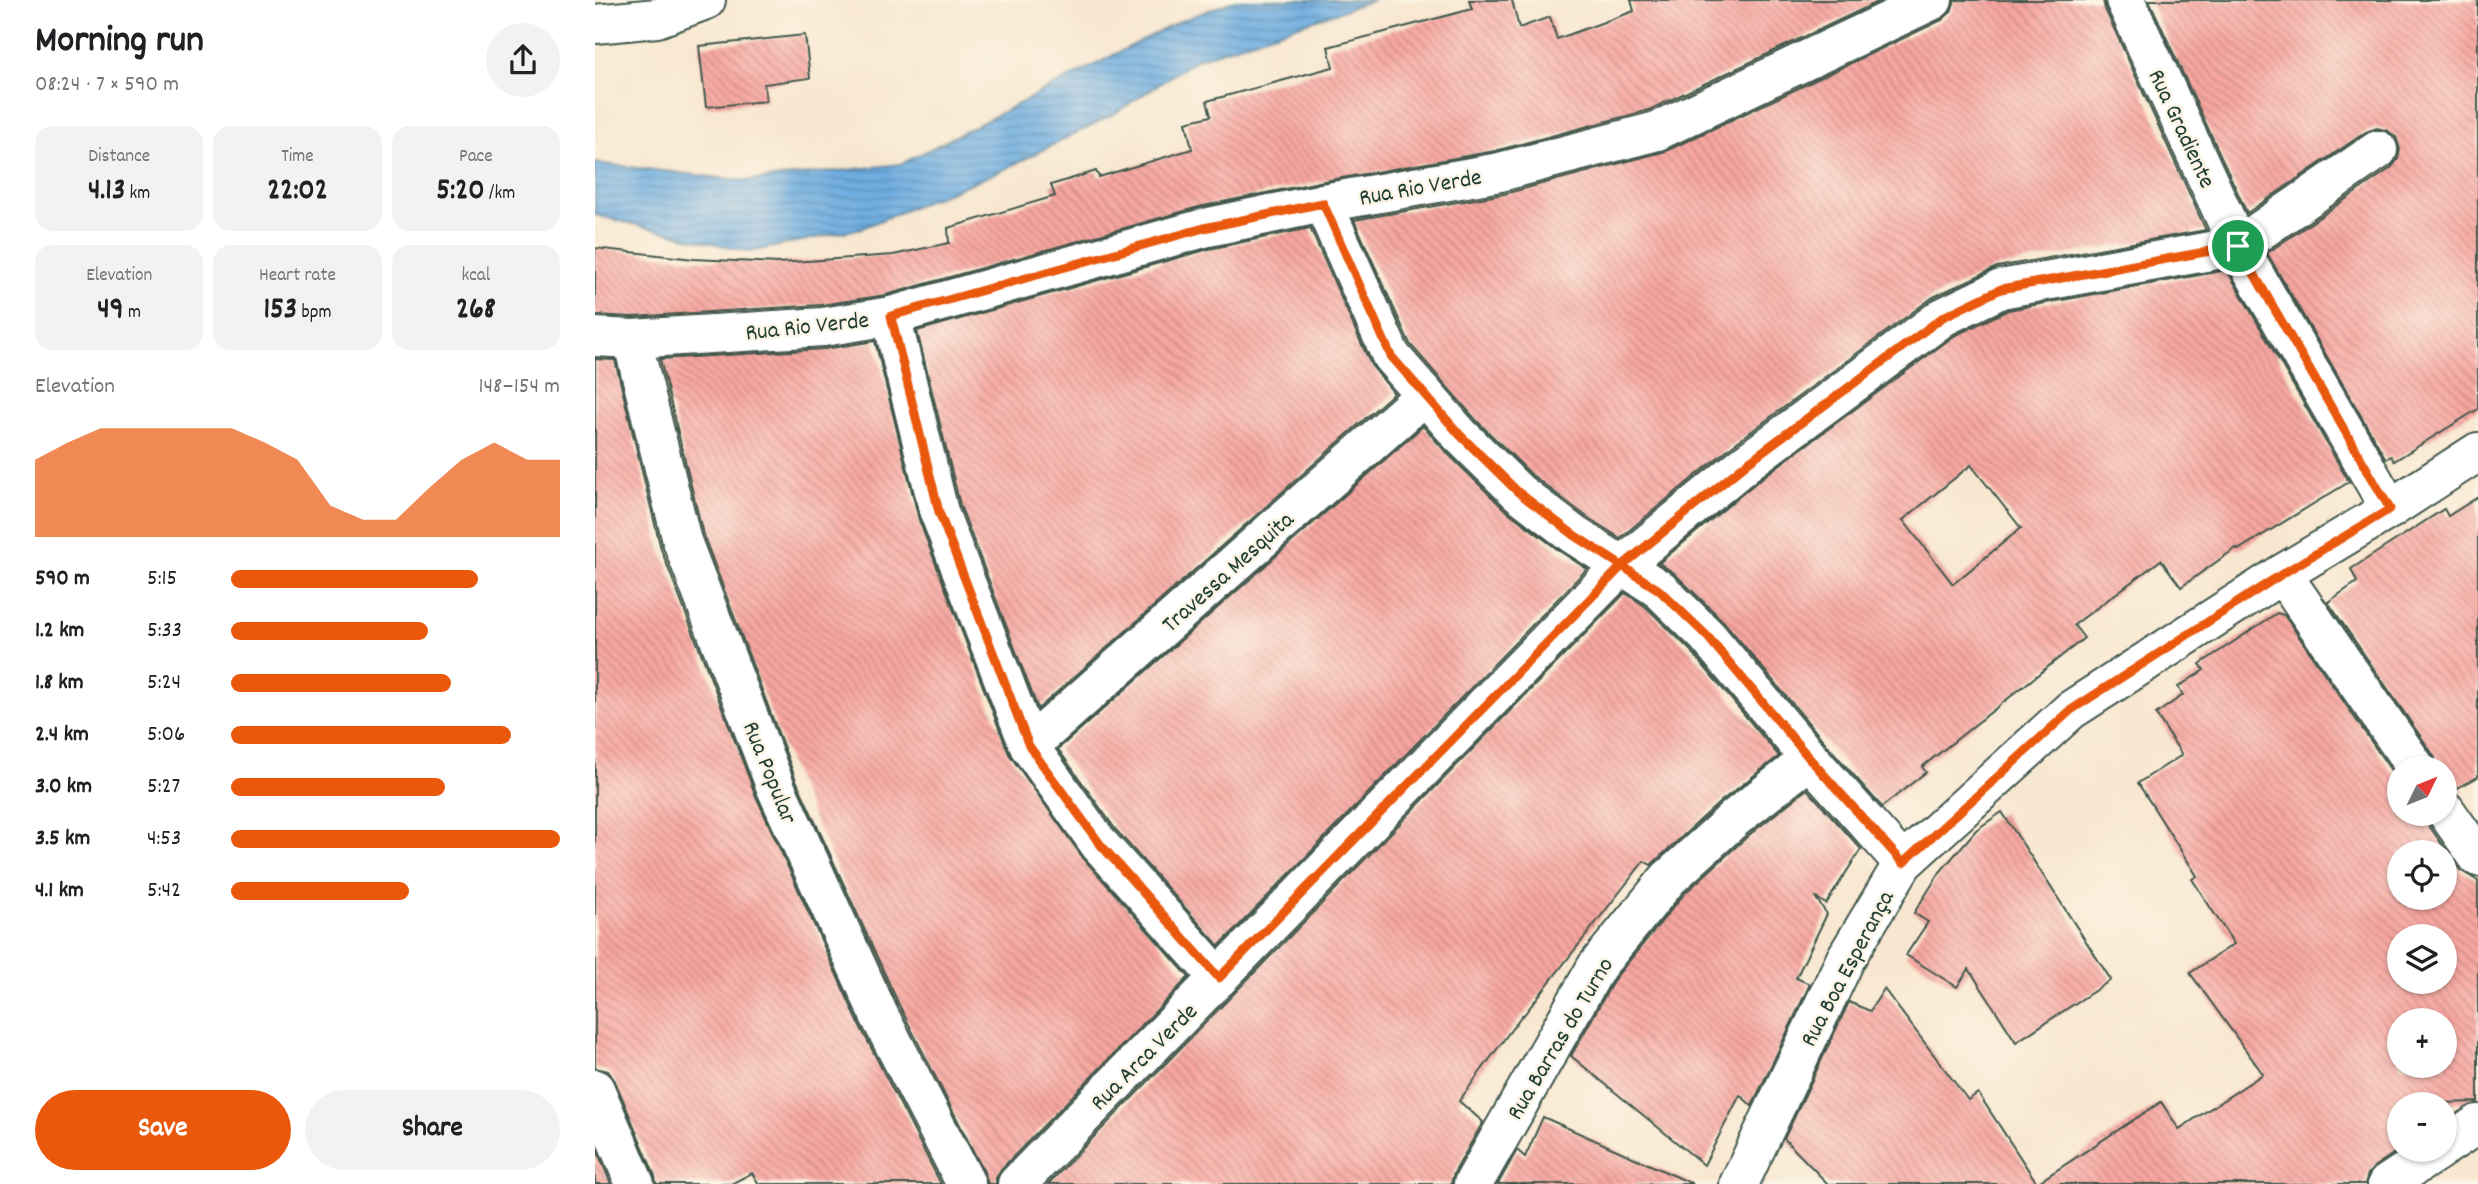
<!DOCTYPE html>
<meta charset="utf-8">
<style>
body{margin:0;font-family:Dekko,sans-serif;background:#f2f2f2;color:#202124;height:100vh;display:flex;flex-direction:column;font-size:26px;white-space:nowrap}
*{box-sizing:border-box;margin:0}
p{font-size:23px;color:#757577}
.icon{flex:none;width:38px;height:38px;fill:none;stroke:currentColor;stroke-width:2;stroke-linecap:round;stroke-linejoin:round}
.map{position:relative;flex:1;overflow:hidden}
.sheet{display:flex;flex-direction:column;background:#fff;width:595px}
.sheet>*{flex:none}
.needle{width:46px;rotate:47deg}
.fabs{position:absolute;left:1792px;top:756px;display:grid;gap:14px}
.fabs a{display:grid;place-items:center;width:70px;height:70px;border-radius:50%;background:#fff;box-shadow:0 2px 5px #0004;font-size:35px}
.pin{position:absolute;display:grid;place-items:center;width:60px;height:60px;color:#fff;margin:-30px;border:4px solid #fff;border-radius:50%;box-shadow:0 2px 7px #0007}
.round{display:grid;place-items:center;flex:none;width:74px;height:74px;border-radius:37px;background:#f2f2f2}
.overview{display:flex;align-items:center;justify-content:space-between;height:119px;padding:0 35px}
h1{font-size:38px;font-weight:700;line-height:52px}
.stats{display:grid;grid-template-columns:repeat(3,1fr);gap:10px;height:119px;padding:7px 35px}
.stats div{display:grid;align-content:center;border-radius:18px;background:#f2f2f2;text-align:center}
.stats b{font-size:30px;font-weight:700}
.stats small{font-size:19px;font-weight:400}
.stats p{font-size:19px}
.chart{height:196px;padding:14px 35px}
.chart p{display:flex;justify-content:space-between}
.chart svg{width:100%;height:126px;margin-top:7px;fill:#ea580c;opacity:.7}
.primary-button{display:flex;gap:14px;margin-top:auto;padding:14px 35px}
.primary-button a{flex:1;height:80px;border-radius:42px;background:#ea580c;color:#fff;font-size:28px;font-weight:700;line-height:80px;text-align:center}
.primary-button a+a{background:#f2f2f2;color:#202124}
ul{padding:0 35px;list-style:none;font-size:23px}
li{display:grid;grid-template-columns:112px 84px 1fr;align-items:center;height:52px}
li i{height:18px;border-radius:9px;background:#ea580c}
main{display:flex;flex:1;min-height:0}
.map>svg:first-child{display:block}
.water{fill:url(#water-rules);stroke:#46758a;stroke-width:2}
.building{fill:url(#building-back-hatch);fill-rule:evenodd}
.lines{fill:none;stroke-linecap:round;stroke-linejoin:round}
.minor-casing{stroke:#40564b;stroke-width:42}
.minor{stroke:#fff;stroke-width:38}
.route-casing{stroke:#fff;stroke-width:14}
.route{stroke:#ea580c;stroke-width:9}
.labels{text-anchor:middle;stroke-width:5;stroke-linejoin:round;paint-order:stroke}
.street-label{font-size:24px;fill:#1f3d34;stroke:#fcf5e5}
</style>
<main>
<section class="sheet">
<div class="overview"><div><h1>Morning run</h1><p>08:24 · 7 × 590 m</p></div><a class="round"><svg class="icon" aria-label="share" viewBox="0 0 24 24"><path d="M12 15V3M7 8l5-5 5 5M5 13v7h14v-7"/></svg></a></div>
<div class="stats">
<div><p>Distance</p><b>4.13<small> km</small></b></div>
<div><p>Time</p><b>22:02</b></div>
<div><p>Pace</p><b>5:20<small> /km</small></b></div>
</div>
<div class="stats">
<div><p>Elevation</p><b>49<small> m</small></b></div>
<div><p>Heart rate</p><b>153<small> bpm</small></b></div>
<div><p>kcal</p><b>268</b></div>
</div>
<div class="chart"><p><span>Elevation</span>148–154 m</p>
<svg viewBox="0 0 160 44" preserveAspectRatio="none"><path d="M0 44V17L10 11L20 6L30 6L40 6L50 6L60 6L70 11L80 17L90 33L100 38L110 38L120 27L130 17L140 11L150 17L160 17V44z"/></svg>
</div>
<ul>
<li><b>590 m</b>5:15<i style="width:75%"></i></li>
<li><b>1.2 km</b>5:33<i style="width:60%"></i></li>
<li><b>1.8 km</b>5:24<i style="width:67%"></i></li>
<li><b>2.4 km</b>5:06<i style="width:85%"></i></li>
<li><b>3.0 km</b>5:27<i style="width:65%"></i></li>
<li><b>3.5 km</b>4:53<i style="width:100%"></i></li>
<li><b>4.1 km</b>5:42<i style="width:54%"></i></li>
</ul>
<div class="primary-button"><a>Save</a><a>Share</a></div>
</section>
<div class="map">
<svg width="1883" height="1184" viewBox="0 0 1883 1184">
<defs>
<pattern id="water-rules" width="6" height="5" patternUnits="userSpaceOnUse" patternTransform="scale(1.75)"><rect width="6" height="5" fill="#6eade1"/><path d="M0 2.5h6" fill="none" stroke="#5a8eb7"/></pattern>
<pattern id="building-back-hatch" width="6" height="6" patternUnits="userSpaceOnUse" patternTransform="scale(1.75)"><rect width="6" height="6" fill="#f8a6a0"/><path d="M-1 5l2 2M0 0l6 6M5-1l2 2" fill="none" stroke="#c88883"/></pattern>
</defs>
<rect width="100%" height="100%" fill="#fcf5e5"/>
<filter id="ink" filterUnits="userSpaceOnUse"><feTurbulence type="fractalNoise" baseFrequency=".0143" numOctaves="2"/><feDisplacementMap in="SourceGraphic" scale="14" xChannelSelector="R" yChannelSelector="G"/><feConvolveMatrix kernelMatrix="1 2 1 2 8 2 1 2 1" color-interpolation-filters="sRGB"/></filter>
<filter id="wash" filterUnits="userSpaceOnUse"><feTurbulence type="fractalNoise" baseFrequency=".00686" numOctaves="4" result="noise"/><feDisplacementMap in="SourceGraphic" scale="28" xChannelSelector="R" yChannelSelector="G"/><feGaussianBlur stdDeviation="1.57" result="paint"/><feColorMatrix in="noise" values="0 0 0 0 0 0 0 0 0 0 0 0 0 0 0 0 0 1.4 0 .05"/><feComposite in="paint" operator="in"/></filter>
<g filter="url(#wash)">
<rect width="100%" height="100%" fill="#f8e7d0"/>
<polygon class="water" points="641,0 779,0 602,59 519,114 410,169 267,228 155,252 0,215 0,163 151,181 306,164 583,22"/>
<g id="blocks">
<g class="building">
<polygon points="874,0 917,0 924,28 955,17 962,39 1039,11 1036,0 1287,0 1054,110 900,151 724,182 604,207 291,295 226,305 37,317 0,315 0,248 99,259 183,263 298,255 354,243 353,228 460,196 456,185 501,171 504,177 597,149 591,122 616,116 612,101 738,67 733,47 877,9"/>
<polygon points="1360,0 1508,0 1510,9 1611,230 1402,267 1338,297 1138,445 1025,538 992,517 937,475 881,420 815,344 759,220 909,194 1071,151 1347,20 1356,12"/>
<polygon points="1554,0 1883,0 1883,409 1799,461 1796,456 1791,459 1672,253 1796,168 1803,159 1805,149 1801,137 1793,131 1782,128 1771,132 1652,213"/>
<polygon points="210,35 215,78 169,84 171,101 111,107 104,46"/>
<polygon points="715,228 776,365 799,393 443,709 365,505 322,331 614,249"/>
<path d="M1632 270 1754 482 1643 550 1641 548 1586 587 1566 560 1479 625 1489 638 1327 767 1331 772 1287 807 1232 745 1129 622 1079 573 1064 563 1164 480 1359 336 1413 310ZM1376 465 1426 528 1358 584 1308 520Z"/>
<polygon points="280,341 324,520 414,754 488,858 594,977 406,1169 401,1178 401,1184 393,1184 390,1174 304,1005 201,780 108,534 65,359 229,349"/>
<polygon points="0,359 20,360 66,549 161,796 264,1024 346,1184 164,1184 157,1173 136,1184 61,1184 60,1176 20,1081 13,1071 0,1068"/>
<polygon points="828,426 850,451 908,508 966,552 992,569 624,946 521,830 463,749"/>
<polygon points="1883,497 1883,777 1859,790 1850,788 1850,768 1843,768 1839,756 1733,602 1762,582 1756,569 1849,509 1853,516"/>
<polygon points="1030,593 1050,606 1096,651 1184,756 1125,802 1056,865 1049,861 928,1016 927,1015 864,1101 888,1122 859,1173 856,1184 453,1184"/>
<path d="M1682 613 1689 615 1804 782V814H1829L1832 823 1865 870 1883 881V1102L1804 1104V1150L1780 1166 1773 1174 1770 1184H1233L1189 1139 1254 1002 1275 1011 1289 989 1373 1100 1383 1093 1442 1183 1566 1102 1584 1129 1668 1074 1595 973 1639 944 1597 879 1602 876 1543 783 1587 755 1561 714 1588 695 1583 687 1609 670 1605 664ZM1804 852H1850V898H1804ZM1804 936H1850V982H1804ZM1804 1020H1850V1066H1804Z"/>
<polygon points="1212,789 1266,849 1231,904 1220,897 1232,914 1201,978 1215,984 1157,1106 1145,1095 1109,1165 976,1056 1020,978 1089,894 1154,835"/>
<polygon points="1407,812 1516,980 1421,1042 1374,969 1362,987 1311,955 1333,922 1319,913 1345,872 1381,830"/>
<polygon points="948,1117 1098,1184 903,1184 922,1150 930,1157"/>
<polygon points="0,1145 16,1184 0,1184"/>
</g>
</g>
</g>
<g filter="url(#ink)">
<use href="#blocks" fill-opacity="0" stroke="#40564b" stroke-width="2"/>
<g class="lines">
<g class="minor-casing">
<g id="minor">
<polyline points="1530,0 1643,246 1795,509"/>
<polyline points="0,24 62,18 111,0"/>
<polyline points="728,203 796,356 865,435 923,492 979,535 1064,589 1112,636 1215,759 1308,863"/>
<polyline points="296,316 344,512 434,746 504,844 624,978"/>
<polyline points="0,337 37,339 228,327 296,316 609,228 728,203 905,172 1062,131 1338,0"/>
<polyline points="37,339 87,541 181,788 284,1015 371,1184"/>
<polyline points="1687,574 1821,768"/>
<polyline points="434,746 830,395"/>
<polyline points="1850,810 1883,857"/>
<polyline points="0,1089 40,1184"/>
<polyline points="1850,1146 1883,1124"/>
<polyline points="422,1184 1026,566 1151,463 1348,317 1406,289 1643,246 1783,150"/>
<polyline points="878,1184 1002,966 1073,879 1140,818 1215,759"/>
<polyline points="1144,1184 1251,958 1308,863 1476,710 1687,574 1795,509 1883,452"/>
<polyline points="1792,1184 1844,1150"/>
</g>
</g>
<use href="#minor" class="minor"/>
</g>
</g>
<g class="lines" filter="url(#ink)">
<g class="route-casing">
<polyline id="route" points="1643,246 1406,289 1348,317 1152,463 1027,566 979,535 923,492 865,435 796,356 728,203 609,228 296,316 344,512 434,746 505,844 624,978 1027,566 1064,590 1112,636 1215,759 1308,863 1476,710 1687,574 1795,509 1643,246"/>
</g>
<use href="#route" class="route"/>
</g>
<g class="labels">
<g class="street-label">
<text transform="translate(1588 128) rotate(65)" y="8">Rua Gradiente</text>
<text transform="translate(825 186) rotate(-10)" y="8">Rua Rio Verde</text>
<text transform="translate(212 325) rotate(-6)" y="8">Rua Rio Verde</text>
<text transform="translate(632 571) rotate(-42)" y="8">Travessa Mesquita</text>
<text transform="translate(176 772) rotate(68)" y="8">Rua Popular</text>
<text transform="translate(1251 968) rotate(-62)" y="8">Rua Boa Esperança</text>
<text transform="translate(964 1038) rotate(-59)" y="8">Rua Barras do Turno</text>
<text transform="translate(548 1056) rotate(-45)" y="8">Rua Arca Verde</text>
</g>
</g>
</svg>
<div class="fabs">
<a><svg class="needle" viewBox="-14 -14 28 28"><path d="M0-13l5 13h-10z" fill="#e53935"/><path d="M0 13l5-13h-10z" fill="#757577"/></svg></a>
<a><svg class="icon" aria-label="locate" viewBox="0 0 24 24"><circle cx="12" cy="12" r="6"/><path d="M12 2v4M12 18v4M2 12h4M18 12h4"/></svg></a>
<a><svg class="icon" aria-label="layers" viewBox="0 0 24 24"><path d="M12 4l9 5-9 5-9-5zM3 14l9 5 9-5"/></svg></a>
<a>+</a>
<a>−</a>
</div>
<div class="pin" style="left:1643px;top:246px;background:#1e9e55"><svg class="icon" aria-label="arrive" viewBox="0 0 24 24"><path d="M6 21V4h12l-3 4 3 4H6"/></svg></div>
</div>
</main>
